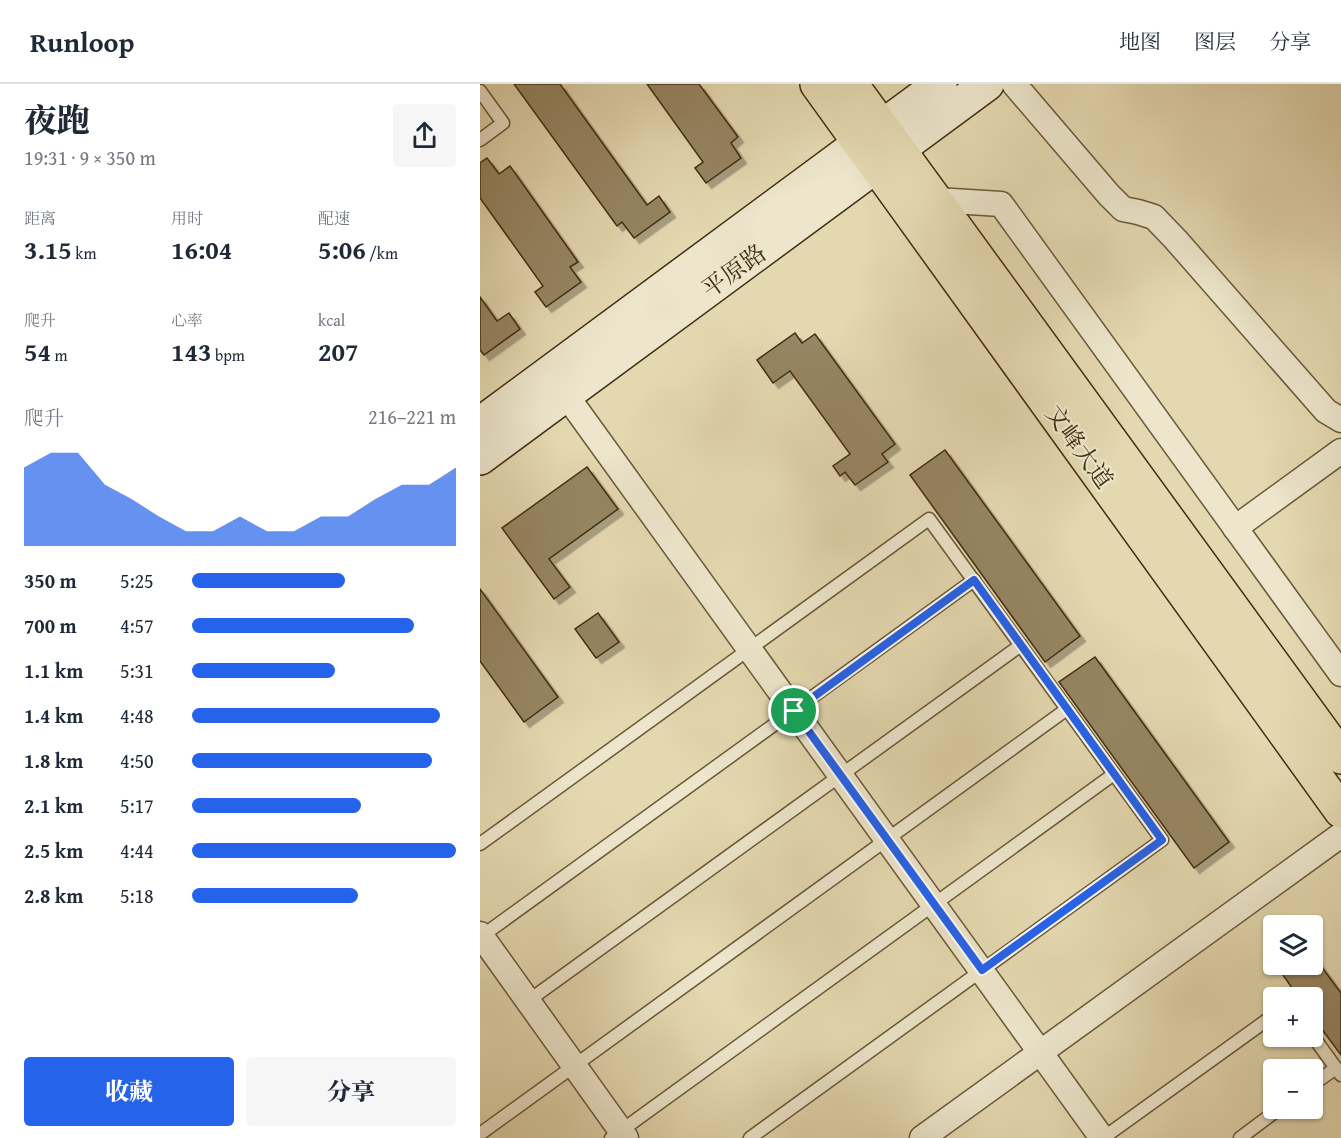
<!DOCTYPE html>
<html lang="zh">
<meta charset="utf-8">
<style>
body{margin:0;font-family:"Gentium Book Plus","Noto Serif SC",serif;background:#f6f6f7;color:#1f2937;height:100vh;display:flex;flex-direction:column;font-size:22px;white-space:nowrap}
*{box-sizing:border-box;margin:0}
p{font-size:20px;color:#747a83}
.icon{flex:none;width:33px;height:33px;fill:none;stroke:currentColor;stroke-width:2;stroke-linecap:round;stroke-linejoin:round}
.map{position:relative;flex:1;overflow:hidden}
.details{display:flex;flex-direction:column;background:#fff;width:480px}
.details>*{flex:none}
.controls{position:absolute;left:783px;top:831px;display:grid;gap:12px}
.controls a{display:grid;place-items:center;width:60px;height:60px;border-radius:6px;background:#fff;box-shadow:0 2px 4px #0004;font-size:30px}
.pin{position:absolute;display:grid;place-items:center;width:51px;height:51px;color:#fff;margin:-26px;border:3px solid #fff;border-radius:50%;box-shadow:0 2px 6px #0007}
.round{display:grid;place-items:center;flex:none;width:63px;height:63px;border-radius:6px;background:#f6f6f7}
.headline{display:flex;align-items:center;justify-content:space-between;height:102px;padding:0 24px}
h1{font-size:33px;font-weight:800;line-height:45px}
.stats{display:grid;grid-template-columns:repeat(3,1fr);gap:9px;height:102px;padding:6px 24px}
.stats div{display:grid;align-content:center}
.stats b{font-size:26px;font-weight:800}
.stats small{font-size:16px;font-weight:400}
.stats p{font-size:16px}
.chart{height:168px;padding:12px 24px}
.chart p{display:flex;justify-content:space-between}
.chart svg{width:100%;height:108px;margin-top:6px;fill:#2563eb;opacity:.7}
.primary-button{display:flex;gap:12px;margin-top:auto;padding:12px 24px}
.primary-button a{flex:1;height:69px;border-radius:6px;background:#2563eb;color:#fff;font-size:24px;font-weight:800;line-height:69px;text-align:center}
.primary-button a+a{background:#f6f6f7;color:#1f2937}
ul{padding:0 24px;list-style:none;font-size:20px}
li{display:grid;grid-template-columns:96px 72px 1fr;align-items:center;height:45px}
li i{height:15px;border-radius:8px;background:#2563eb}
header{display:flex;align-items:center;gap:36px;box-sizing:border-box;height:84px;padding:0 30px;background:#fff;border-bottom:2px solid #e0e1e3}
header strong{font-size:28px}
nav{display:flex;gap:33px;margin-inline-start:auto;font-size:21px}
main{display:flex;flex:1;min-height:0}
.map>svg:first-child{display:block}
.building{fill:#968663;stroke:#412d0f;stroke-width:1.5;filter:url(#shadow)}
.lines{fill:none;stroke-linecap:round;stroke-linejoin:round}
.service-casing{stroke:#6a5837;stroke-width:15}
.minor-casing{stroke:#6a5837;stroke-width:27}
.secondary-casing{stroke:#412d0f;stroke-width:36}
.primary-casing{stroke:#412d0f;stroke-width:36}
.service{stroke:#ede6cc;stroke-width:12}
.minor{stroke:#ede6cc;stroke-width:24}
.secondary{stroke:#ede6cc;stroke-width:33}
.primary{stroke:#e4d8b0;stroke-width:33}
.route-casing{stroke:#fff;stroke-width:12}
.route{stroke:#2563eb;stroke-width:8}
.labels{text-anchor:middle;stroke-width:4.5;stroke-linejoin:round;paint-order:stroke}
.street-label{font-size:24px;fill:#412d0f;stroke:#ede6cc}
</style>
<header>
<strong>Runloop</strong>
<nav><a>地图</a><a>图层</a><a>分享</a></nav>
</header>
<main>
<section class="details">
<div class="headline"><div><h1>夜跑</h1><p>19:31 · 9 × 350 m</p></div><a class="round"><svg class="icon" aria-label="share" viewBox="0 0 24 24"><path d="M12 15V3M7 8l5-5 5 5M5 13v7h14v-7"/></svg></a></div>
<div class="stats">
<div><p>距离</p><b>3.15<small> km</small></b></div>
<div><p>用时</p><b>16:04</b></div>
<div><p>配速</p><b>5:06<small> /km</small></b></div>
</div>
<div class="stats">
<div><p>爬升</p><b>54<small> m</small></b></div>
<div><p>心率</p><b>143<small> bpm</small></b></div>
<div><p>kcal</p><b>207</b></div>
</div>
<div class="chart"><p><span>爬升</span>216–221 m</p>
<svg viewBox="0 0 160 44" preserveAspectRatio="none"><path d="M0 44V12L10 6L20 6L30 19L40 25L50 32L60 38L70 38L80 32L90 38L100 38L110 32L120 32L130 25L140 19L150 19L160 12V44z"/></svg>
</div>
<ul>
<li><b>350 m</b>5:25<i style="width:58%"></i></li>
<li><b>700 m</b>4:57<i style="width:84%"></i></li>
<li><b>1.1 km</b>5:31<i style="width:54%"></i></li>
<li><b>1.4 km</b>4:48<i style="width:94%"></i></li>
<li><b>1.8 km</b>4:50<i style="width:91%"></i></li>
<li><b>2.1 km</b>5:17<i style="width:64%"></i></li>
<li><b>2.5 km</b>4:44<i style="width:100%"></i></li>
<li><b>2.8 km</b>5:18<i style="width:63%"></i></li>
</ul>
<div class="primary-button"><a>收藏</a><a>分享</a></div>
</section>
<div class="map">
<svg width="861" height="1054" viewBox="0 0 861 1054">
<defs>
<filter id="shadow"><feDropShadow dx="5.5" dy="5.5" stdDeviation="0" flood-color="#0004"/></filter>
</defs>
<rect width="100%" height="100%" fill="#e4d8b0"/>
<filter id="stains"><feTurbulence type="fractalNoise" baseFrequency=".00333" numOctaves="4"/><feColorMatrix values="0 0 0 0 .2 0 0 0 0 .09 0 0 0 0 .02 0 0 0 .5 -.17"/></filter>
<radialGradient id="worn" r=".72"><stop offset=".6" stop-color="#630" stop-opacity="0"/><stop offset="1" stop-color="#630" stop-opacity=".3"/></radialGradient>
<g class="building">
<polygon points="34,0 80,0 167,121 179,112 190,128 154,154 142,138 137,142"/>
<polygon points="167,0 219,0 258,53 251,59 261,74 226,99 215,84 223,78"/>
<polygon points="7,74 19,90 30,82 98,178 90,183 101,198 66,223 55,208 63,202 0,114 0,79"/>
<polygon points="0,213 17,237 29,229 40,245 4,271 0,266"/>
<polygon points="315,249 322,259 335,250 415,360 402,370 408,378 375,401 365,388 360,392 353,382 370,370 310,287 293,299 277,276"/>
<polygon points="465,366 600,552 565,578 430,391"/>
<polygon points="107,383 138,425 69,475 90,503 74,515 22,444"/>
<polygon points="0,505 78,613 44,638 0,577"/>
<polygon points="118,529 139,558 116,574 95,545"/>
<polygon points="615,573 749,758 714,784 579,598"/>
<polygon points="832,870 861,909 861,971 832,932 832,914 819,914 796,881 832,880"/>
</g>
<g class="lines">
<g class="service-casing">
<g id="service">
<polyline points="0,7 23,39 0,56"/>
<polyline points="0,760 449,435 682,756 270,1054"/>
<polyline points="2,852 494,496"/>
<polyline points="48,917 541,561"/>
<polyline points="832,951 861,991"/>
<polyline points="832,1001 856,984"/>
<polyline points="0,1050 587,625"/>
<polyline points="131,1054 634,690"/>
<polyline points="623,1054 794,931"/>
<polyline points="760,1054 800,1024"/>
</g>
</g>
<g class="minor-casing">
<g id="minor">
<polyline points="534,0 629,111 643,125 658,128 674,133 696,156 846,327 861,336"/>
<polyline points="456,116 521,120 861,590"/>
<polyline points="86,311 622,1054"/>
<polyline points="755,444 861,367"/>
<polyline points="0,850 146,1054"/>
<polyline points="442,1054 861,751"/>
</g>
</g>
<g class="secondary-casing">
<g id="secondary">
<polyline points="0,340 460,0"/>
<polyline points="0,374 507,0"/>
</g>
</g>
<g class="primary-casing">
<g id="primary">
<polyline points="337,0 861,727"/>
<polyline points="371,0 861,673"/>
</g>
</g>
<use href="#service" class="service"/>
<use href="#minor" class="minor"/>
<use href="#secondary" class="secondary"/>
<use href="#primary" class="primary"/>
</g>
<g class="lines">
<g class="route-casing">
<polygon id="route" points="494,496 682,756 502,886 314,627"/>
</g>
<use href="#route" class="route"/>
</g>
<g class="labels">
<g class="street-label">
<text transform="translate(254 187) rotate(-36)" y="8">平原路</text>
<text transform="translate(599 363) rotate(54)" y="8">文峰大道</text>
</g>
</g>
<rect width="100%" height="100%" filter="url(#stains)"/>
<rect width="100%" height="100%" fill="url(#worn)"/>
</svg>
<div class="controls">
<a><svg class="icon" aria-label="layers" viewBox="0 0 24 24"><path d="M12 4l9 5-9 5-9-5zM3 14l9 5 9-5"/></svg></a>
<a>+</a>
<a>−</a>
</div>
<div class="pin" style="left:314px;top:627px;background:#1e9e55"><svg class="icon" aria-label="arrive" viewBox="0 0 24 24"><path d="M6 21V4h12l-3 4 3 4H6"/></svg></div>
</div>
</main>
